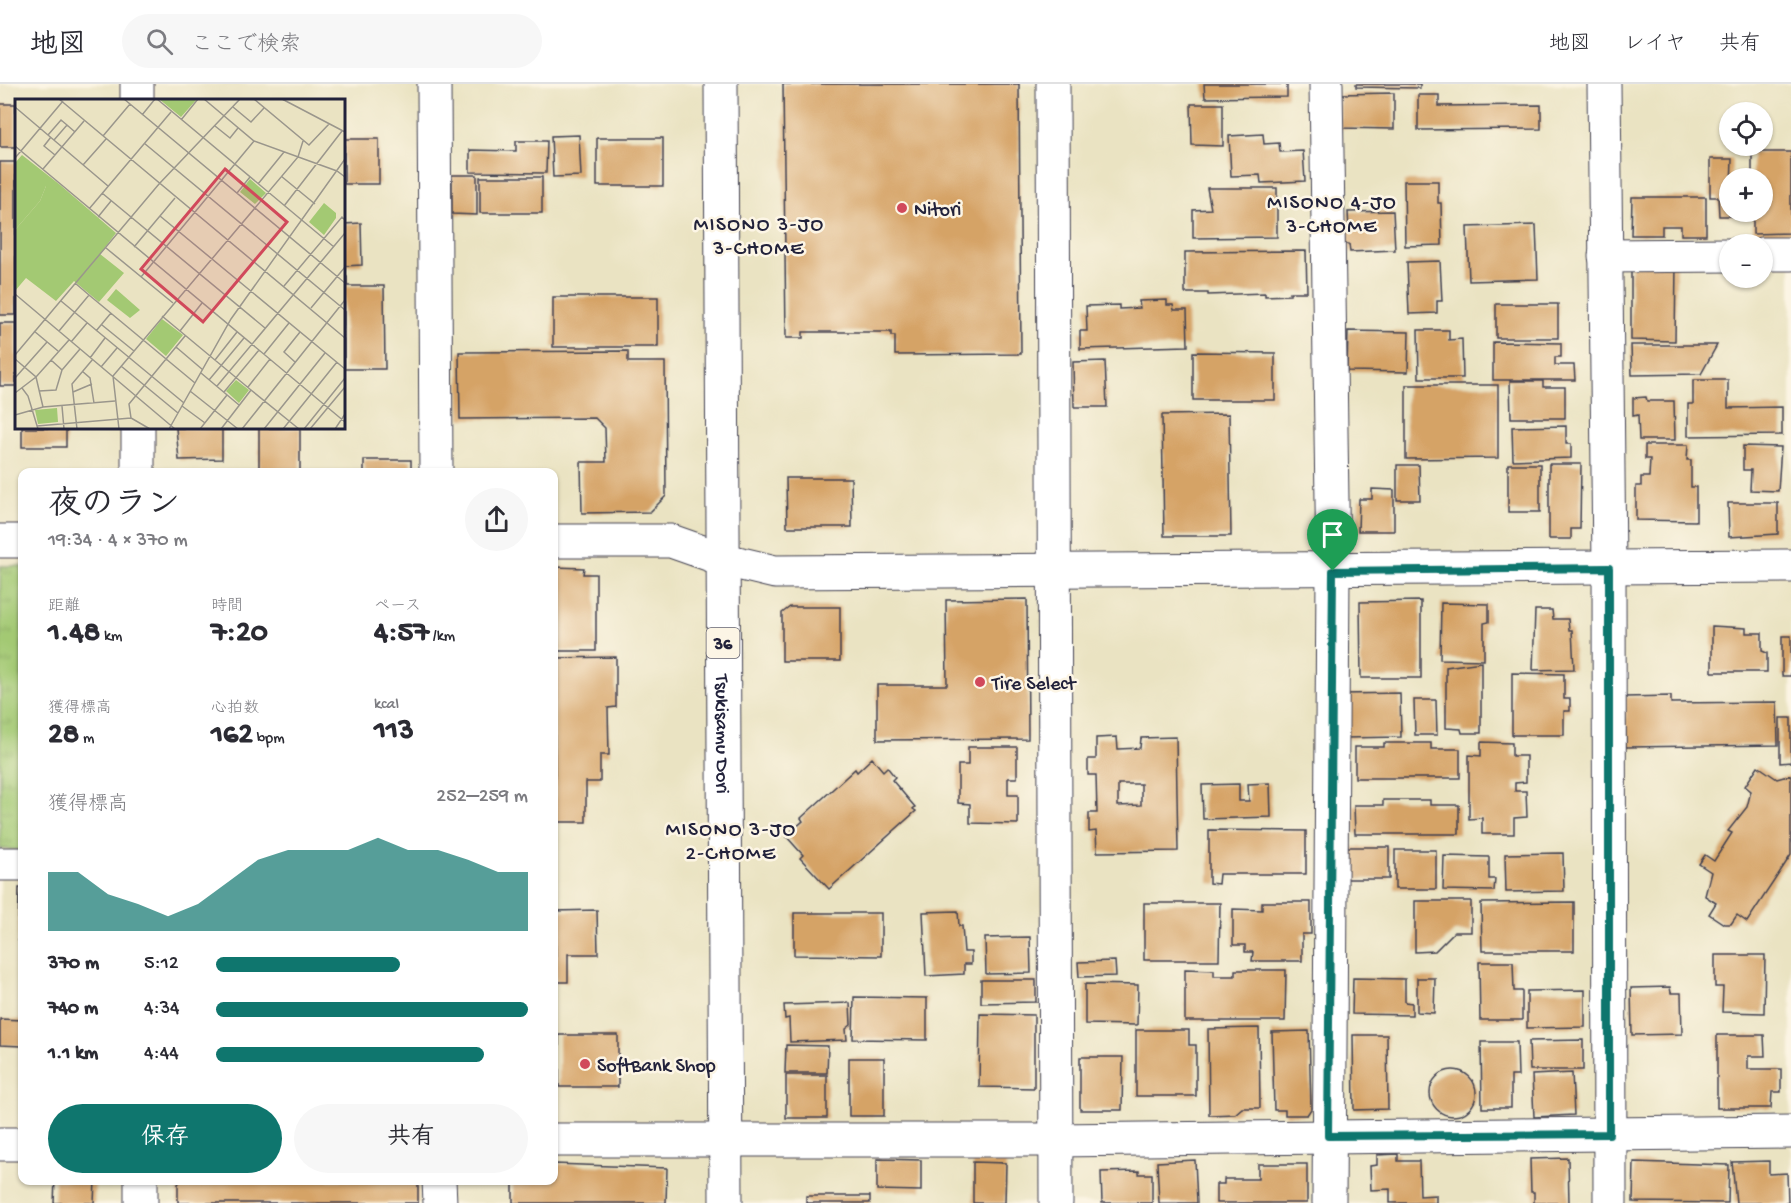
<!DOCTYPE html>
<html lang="ja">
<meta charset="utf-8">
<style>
body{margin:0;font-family:"Gochi Hand","Klee One",sans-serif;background:#f7f7f7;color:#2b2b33;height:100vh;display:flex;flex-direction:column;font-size:22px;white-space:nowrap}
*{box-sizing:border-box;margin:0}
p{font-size:20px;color:#7c7c81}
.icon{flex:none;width:33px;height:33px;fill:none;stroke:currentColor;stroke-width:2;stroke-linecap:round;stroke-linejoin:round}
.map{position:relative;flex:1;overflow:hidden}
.side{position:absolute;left:18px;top:384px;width:540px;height:717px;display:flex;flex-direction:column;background:#fff;border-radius:12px;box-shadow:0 2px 4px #0004}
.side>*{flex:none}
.tools{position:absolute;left:1719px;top:18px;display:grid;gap:12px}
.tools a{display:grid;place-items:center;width:54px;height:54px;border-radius:50%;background:#fff;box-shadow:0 2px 4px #0004;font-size:30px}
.pin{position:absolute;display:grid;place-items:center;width:51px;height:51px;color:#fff;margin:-62px -26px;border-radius:50% 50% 50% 0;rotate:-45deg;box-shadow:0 0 6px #0007}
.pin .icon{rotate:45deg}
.round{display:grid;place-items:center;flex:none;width:63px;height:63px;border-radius:32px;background:#f7f7f7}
.headline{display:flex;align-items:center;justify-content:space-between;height:102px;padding:0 30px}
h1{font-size:33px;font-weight:700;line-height:45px}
.figures{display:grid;grid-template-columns:repeat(3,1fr);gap:9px;height:102px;padding:6px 30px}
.figures div{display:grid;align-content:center}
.figures b{font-size:30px;font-weight:700}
.figures small{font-size:16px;font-weight:400}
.figures p{font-size:16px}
.chart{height:168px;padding:12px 30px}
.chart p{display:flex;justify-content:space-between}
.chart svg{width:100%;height:108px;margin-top:6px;fill:#0f766e;opacity:.7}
.primary-button{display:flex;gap:12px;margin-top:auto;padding:12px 30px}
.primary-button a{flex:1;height:69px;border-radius:36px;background:#0f766e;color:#fff;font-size:24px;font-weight:700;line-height:69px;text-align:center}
.primary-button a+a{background:#f7f7f7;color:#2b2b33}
ul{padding:0 30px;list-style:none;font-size:20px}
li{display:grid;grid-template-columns:96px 72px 1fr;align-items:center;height:45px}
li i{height:15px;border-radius:8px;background:#0f766e}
header{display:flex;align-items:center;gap:36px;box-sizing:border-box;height:84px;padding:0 30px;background:#fff;border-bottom:2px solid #e1e1e2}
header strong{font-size:28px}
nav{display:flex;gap:33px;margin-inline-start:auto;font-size:21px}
.search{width:420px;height:54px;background:#f7f7f7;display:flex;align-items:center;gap:15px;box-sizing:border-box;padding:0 21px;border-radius:33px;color:#7c7c81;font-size:22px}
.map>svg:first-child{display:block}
.park{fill:url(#park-tufts);stroke:#627657;stroke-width:1.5}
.building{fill:#d5a366;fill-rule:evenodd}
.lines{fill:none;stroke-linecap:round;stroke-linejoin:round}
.minor-casing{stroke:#403f4f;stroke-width:35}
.highway-casing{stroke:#403f4f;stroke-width:35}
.minor{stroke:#fff;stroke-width:33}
.highway{stroke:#fff;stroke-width:33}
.route-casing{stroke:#fff;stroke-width:12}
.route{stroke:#0f766e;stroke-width:8}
.poi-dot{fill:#d1495b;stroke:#fcf5e5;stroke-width:2}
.labels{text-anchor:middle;stroke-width:5;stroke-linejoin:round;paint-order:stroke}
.shield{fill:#fcf5e5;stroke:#63616e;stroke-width:1.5}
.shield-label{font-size:18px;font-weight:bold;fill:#22223b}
.poi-label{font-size:20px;fill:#22223b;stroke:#fcf5e5;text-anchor:start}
.street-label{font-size:20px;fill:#22223b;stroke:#fcf5e5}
.neighbourhood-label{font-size:21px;letter-spacing:1.5px;fill:#22223b;stroke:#fcf5e5}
.inset-road{fill:none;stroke:#9a968c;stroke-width:1.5}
.view{fill:#d1495b;fill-opacity:0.15;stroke:#d1495b;stroke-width:3}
.inset-edge{fill:none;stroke:#22223b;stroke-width:3}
</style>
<header>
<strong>地図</strong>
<div class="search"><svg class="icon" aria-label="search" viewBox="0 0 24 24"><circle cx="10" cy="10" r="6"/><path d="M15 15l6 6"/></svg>ここで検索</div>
<nav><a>地図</a><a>レイヤ</a><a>共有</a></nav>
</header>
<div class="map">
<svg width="1791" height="1119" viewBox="0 0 1791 1119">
<defs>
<pattern id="park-tufts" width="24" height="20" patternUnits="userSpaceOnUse" patternTransform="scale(1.5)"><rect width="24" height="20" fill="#a3c973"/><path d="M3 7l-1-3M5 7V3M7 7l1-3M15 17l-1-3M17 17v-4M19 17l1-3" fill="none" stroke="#8cac64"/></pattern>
</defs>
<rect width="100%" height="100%" fill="#fcf5e5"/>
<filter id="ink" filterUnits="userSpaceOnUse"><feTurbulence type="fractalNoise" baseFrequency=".0167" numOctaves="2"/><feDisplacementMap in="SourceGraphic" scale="12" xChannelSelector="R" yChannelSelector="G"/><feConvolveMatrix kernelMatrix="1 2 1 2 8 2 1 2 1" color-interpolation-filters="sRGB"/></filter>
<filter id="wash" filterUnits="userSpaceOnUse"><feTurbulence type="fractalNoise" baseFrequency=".008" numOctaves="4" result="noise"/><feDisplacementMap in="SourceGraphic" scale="24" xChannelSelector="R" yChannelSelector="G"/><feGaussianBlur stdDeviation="1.35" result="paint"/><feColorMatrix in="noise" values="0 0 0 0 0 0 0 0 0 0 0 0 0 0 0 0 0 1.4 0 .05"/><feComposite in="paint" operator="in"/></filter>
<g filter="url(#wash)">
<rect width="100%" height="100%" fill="#eae3c2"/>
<polygon class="park" points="0,482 22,482 22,766 0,765"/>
<g id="blocks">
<g class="building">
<polygon points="783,0 1019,0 1021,270 895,271 895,252 891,252 891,248 803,248 803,254 786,254"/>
<polygon points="1204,0 1287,0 1287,13 1205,14"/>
<polygon points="1356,0 1420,0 1420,4 1356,3"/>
<polygon points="1394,9 1394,45 1340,44 1339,10"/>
<polygon points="1418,11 1439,11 1439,22 1541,21 1541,45 1418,46"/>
<rect x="0" y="20" width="16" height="43"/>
<polygon points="1191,20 1223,20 1223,62 1192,61"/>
<polygon points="1263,50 1264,60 1279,59 1280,68 1303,67 1305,97 1261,99 1260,91 1231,92 1229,52"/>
<polygon points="579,51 581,92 553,93 551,52"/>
<rect x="597" y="54" width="66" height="48"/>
<rect x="344" y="55" width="35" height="45"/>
<polygon points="516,57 547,57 546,89 470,88 470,66 516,67"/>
<polygon points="1752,68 1791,68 1791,149 1753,150 1753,128 1762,128 1762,94 1752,94"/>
<polygon points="1710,75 1732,75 1730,128 1733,128 1733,132 1719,132 1718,113 1710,113"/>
<rect x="0" y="78" width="16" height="153"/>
<polygon points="452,91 477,91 477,131 452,130"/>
<rect x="480" y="93" width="62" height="36"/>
<polygon points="1404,97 1438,97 1438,119 1441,119 1442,161 1405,162"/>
<polygon points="1207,104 1277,104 1277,153 1193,154 1193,126 1211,125"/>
<polygon points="1632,113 1706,113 1706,151 1681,151 1681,142 1662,142 1662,151 1631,151"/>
<polygon points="1393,127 1395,166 1350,168 1349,160 1342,160 1342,147 1349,146 1348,128"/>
<polygon points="361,139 362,181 344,182 344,140"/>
<polygon points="1536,141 1538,195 1469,197 1467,143"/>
<polygon points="1306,167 1307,208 1290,208 1290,211 1265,212 1265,209 1208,211 1208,209 1185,209 1185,168"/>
<polygon points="1440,177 1442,217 1437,217 1437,229 1409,230 1407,178"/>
<polygon points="1631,180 1676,180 1675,257 1631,256"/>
<polygon points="344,193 347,193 347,202 384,202 385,285 344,285"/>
<rect x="553" y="213" width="105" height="50"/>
<polygon points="1167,216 1167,221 1173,221 1174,226 1187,226 1188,262 1080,265 1080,247 1087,247 1086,222 1119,221 1119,225 1140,224 1139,217"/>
<rect x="1496" y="220" width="62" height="34"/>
<rect x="0" y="239" width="16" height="63"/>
<polygon points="1418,246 1449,246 1449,256 1462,255 1463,294 1419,294"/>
<polygon points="1348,247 1409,248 1408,288 1347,287"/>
<polygon points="1493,258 1561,259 1561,273 1555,273 1555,281 1574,281 1575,296 1493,296"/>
<polygon points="1631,261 1717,261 1701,290 1632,291"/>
<polygon points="628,267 628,278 665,278 666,412 650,428 582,429 581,378 606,378 605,344 595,334 460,335 459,268"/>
<polygon points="1193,268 1275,269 1275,316 1193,316"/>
<polygon points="1105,277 1107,323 1074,323 1073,278"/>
<polygon points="1693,296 1728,296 1728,324 1782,323 1782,351 1688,352 1688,320 1693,320"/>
<polygon points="1510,297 1543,297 1543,303 1565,303 1565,334 1511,334"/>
<polygon points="1406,301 1498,301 1498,374 1406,375"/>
<polygon points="1646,313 1647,317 1674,317 1675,356 1639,356 1638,331 1633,332 1633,314"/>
<polygon points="1229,330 1231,452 1164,452 1162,331"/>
<polygon points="1566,342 1566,360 1571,360 1571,374 1513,376 1512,343"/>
<rect x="22" y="344" width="44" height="19"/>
<polygon points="176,344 222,344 222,375 179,376"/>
<rect x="259" y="344" width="41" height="44"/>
<polygon points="1645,361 1688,361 1687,376 1691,376 1691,403 1696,403 1696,437 1636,436 1636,402 1641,402 1641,393 1649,393 1650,375 1645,375"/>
<polygon points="1743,362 1781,363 1778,407 1750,406 1751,386 1743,386"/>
<rect x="364" y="376" width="47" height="12"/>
<rect x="1508" y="380" width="32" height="48"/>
<polygon points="1549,380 1581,380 1580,445 1571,445 1571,455 1549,455"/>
<polygon points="1397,381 1419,381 1420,416 1397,416"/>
<polygon points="786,394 851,394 852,443 787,443"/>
<polygon points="1372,405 1394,406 1394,447 1358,447 1359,415 1372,415"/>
<polygon points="1728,419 1778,419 1778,450 1729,453"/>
<polygon points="554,483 584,484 583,490 596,490 596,567 555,567"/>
<polygon points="1027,515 1028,655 877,656 877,601 947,601 946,516"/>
<polygon points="1421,517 1421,594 1361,594 1360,518"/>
<polygon points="1441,519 1489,520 1489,538 1484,539 1484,576 1440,575"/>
<polygon points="790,523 840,523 840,577 782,577 782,529"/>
<polygon points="1535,526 1552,526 1553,535 1568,535 1569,546 1572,546 1574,585 1533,586"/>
<polygon points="1712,542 1746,544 1746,549 1762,549 1762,567 1767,569 1767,588 1712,588"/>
<rect x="1782" y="552" width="9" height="40"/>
<polygon points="616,573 616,623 608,624 609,671 600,671 600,698 586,698 586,738 555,738 554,574"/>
<polygon points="1481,578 1481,649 1462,649 1461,645 1446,644 1446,583"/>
<polygon points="1512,589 1564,590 1564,615 1570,615 1570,627 1564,627 1564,651 1512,651"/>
<polygon points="1400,609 1401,653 1344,654 1343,610"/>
<polygon points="1671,612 1671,619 1777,618 1778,661 1626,663 1625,613"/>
<polygon points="1414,616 1436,616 1437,651 1415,651"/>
<polygon points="1780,634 1791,634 1791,678 1780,679"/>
<path d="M1117 653 1118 665 1140 664 1141 654 1176 653 1178 767 1097 768 1096 747 1089 748V729H1097L1096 691H1088V675H1096V654ZM1118 700H1141V721L1118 722Z"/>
<polygon points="1481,658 1512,659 1512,672 1526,672 1526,698 1515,699 1515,707 1526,707 1527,733 1514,734 1514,750 1482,750 1482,734 1469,735 1469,671 1481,672"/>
<polygon points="1384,659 1431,659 1431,665 1460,665 1460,694 1355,694 1355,663 1384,663"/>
<polygon points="968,663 1017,663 1017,694 1008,694 1008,711 1018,711 1018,740 970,739 970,720 958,719 958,681 968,681"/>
<polygon points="872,674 883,687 887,683 895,693 892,696 915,723 913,725 916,727 829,805 800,774 803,771 786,752 803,737 801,734 855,685 857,688"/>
<polygon points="1758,682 1777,695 1791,691 1791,771 1747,838 1737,831 1731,840 1724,840 1709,830 1716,819 1705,812 1711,788 1699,780 1705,771 1714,777 1732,749 1728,747 1747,723 1751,707 1745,702"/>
<polygon points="1270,699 1271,733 1203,735 1202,701 1239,700 1239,717 1249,717 1248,700"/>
<polygon points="1383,716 1430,716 1430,721 1459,721 1459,750 1355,750 1354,721 1383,721"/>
<polygon points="1209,746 1306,747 1306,790 1219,790 1218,800 1209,799"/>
<rect x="1346" y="763" width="43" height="32"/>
<rect x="1395" y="766" width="41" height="39"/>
<polygon points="1563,769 1564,807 1506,808 1505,770"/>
<polygon points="1444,772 1489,773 1489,795 1495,795 1494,807 1443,806"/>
<polygon points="19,804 22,804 22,863 18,856"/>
<polygon points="1415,817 1471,817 1471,848 1454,848 1435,867 1415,868"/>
<polygon points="1262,818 1311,818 1311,850 1302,850 1302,877 1252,877 1253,868 1245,868 1245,861 1233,861 1233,825 1262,826"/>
<polygon points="1574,818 1574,867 1482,867 1481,819"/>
<polygon points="1144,819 1220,819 1219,876 1144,876"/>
<polygon points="597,826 598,870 568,870 568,898 556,898 555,827"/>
<polygon points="958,827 959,842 962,842 964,868 971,868 971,880 964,880 964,890 926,892 923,828"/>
<polygon points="794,829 881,829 881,872 794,871"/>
<polygon points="1030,853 1031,889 986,890 985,854"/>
<polygon points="1715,871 1765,871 1764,929 1722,928 1723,903 1715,903"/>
<polygon points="1115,877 1116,892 1079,893 1078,878"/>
<polygon points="1479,878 1513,878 1514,907 1522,907 1522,936 1480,936"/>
<polygon points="1185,885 1214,886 1214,892 1235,892 1235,886 1286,886 1285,937 1185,937"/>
<polygon points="1353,894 1405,895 1405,918 1412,919 1412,931 1352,930"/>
<polygon points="1417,894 1435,894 1434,929 1417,928"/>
<polygon points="981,896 1036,896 1036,918 981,919"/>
<polygon points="1085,900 1138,901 1137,941 1085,940"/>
<polygon points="1670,903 1671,909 1681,909 1682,950 1632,951 1631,904"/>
<polygon points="1585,906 1585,943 1527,944 1527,907"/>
<polygon points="854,913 927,914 927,956 853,955"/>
<polygon points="850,919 851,941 846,945 847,956 790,958 789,934 785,935 784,921"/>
<polygon points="980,930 1034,931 1034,1004 979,1003"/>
<polygon points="0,935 22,936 22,962 0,961"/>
<polygon points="1259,944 1260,1024 1242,1024 1235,1030 1209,1031 1208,945"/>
<polygon points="1136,946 1189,946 1189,961 1196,961 1196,1012 1136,1012"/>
<polygon points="1309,947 1311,1025 1307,1031 1285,1031 1285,1026 1274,1026 1272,948"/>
<rect x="559" y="951" width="59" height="52"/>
<polygon points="1353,951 1387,951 1388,1025 1354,1026"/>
<polygon points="1717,951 1764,951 1765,972 1748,972 1748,985 1781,985 1781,1008 1772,1008 1771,1024 1717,1024"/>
<polygon points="1583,956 1583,986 1530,986 1529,957"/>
<polygon points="1481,958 1517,958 1518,992 1511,992 1511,1024 1482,1024"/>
<polygon points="786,961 828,962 827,989 785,989"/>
<polygon points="1080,973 1123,973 1122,1026 1080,1026"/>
<rect x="849" y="974" width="35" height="58"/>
<circle cx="1453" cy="1009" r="23"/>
<polygon points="1572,989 1574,1031 1534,1033 1532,991"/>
<rect x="786" y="991" width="41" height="43"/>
<polygon points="1398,1070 1398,1077 1419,1077 1420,1112 1436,1111 1436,1119 1390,1119 1390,1105 1371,1106 1370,1082 1377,1081 1377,1071"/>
<polygon points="1568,1074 1569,1119 1534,1119 1534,1108 1531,1108 1530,1075"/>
<polygon points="877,1075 921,1076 921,1107 877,1106"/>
<polygon points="1195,1076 1197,1119 1159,1119 1157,1078"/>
<polygon points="1769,1077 1769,1090 1787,1089 1788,1119 1736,1119 1732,1078"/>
<polygon points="973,1078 1006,1079 1005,1119 973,1119"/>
<polygon points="1634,1078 1729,1081 1728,1119 1633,1118"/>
<polygon points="554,1080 667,1084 666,1119 513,1119 513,1096 554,1096"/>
<polygon points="1258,1080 1307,1080 1307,1119 1216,1119 1216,1100 1224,1100 1224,1095 1258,1095"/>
<polygon points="1139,1087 1139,1090 1152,1090 1152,1119 1102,1119 1101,1088"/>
<polygon points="55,1096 95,1096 94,1119 54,1119"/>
<polygon points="181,1096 418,1096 418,1119 178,1119 178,1100"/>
<rect x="806" y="1112" width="64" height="7"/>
</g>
</g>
</g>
<g filter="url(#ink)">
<use href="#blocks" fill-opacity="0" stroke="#403f4f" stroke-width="1.5"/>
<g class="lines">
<g class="minor-casing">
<g id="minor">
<polyline points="137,0 137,16"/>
<polyline points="434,0 436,388"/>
<polyline points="1053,0 1056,1119"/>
<polyline points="1326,0 1333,487 1329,1119"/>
<polyline points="1604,0 1609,484 1610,1119"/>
<polyline points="1762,170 1791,170"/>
<polyline points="1605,172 1730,171"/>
<polyline points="138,344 138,388"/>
<polyline points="0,457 22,457"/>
<polyline points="554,457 671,457 725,476 775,488 1791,482"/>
<polyline points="0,780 22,780"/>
<polyline points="554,1056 1055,1056 1791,1048"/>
<polyline points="0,1060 22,1060"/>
<polyline points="141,1096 141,1119"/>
<polyline points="439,1096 440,1119"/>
</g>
</g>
<g class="highway-casing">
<g id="highway">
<path id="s1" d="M721 0 726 1119"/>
</g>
</g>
<use href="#minor" class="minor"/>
<use href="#highway" class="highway"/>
</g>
</g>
<g class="lines" filter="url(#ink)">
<g class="route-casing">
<polygon id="route" points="1609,484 1609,1050 1328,1052 1333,487"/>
</g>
<use href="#route" class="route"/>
</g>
<g class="poi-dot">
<circle cx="902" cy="124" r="6"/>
<circle cx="980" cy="598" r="6"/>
<circle cx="585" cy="980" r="6"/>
</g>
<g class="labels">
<rect class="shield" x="706.5" y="544" width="33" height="30" rx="4.5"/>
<g class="shield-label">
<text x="723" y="565">36</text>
</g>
<g class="poi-label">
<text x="914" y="131">Nitori</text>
<text x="992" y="605">Tire Select</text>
<text x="597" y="987">SoftBank Shop</text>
</g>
<g class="street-label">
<text dy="7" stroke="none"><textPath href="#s1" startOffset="650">Tsukisamu Dori</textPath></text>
</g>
<g class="neighbourhood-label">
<text x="1332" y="124">MISONO 4-JO<tspan x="1332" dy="24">3-CHOME</tspan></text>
<text x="759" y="146">MISONO 3-JO<tspan x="759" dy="24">3-CHOME</tspan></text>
<text x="731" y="751">MISONO 3-JO<tspan x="731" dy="24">2-CHOME</tspan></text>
</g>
</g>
<g transform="translate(15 15)">
<rect width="330" height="330" fill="#eae3c2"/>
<path d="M144 0H182L166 18ZM235 80 251 94 240 105 225 93ZM44 85 101 134 85 155 109 174 84 203 59 182 41 202 11 179 0 192V131L25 102 31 87ZM147 220 168 236 151 257 131 240ZM221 281 234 291 224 304 211 292ZM42 309 43 323 23 325 20 311Z" fill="#a3c973"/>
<path d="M7 56 44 85 38 92 31 87 25 102 0 131V64ZM309 104 321 114V119L309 136 294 123ZM101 190 125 211 115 219 92 201Z" fill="#a3c973"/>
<path class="inset-road" d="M44 0 330 239M109 0 330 184M142 0 319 148M189 0 239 42 322 72 330 78M239 0 294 46 314 25M267 0 330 33M0 8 93 87M218 8 236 23 249 9M127 16 140 0M166 21 183 0M200 27 215 39 223 29M33 36 46 21 52 26M88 37 115 5M36 38 29 47 40 56M39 41 52 26 60 33M129 44 330 211M0 47 330 323M0 59 48 2M68 66 91 40M28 70 69 22M266 77 300 105M243 85 269 53M87 94 250 229M222 94 235 78M269 107 327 32M74 110 156 13M145 117 330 270M83 118 96 102M119 148 160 99M91 149 158 204M126 178 239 42M60 184 74 196M269 187 327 118 330 121M0 195 160 330M46 202 169 304M296 209 330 168M147 217 236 291 206 330M87 226 119 252M19 232 43 252M44 232 74 196 180 284M81 232 96 214M165 232 187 204M56 243 72 224M161 248 188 271M249 255 274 224M0 256 144 85 225 0M75 259 90 239M0 260 21 278 28 308M200 261 222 233M280 263 269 253 285 233M106 267 163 314M86 268 102 249M47 271 65 250M67 272 75 279 79 304M186 274 224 306M0 279 32 243M194 281 229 239M202 287 330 134M233 288 255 260M7 289 13 297 23 330M236 291 284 330M24 292 41 291 47 271 36 261M175 292 223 330M58 293 77 285M209 293 244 251M0 294 21 278 54 241M47 307 49 330M167 307 190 324M0 316 28 308 100 302M22 327 116 319M62 330 57 285 78 260M104 330 98 277 283 58 288 42M135 330 116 319 114 305 170 237M154 330 216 220 330 60M185 330 212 296M227 330 330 201M249 330 310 254M268 330 322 263M289 330 330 279M295 330 330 288M320 330 330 315"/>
<path class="view" d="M210 70 272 123 188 223 126 170Z"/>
<rect width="330" height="330" class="inset-edge"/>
</g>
</svg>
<div class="tools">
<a><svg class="icon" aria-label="locate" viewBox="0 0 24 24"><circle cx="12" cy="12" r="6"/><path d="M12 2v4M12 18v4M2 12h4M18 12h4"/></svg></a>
<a>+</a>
<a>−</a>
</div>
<div class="pin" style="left:1333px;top:487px;background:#1e9e55"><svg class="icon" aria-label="arrive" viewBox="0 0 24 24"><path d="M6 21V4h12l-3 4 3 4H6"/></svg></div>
<section class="side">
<div class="headline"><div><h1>夜のラン</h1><p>19:34 · 4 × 370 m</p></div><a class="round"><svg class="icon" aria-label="share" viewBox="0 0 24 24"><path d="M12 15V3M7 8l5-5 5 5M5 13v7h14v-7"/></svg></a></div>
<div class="figures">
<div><p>距離</p><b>1.48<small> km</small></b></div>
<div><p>時間</p><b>7:20</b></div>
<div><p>ペース</p><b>4:57<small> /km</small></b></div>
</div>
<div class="figures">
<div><p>獲得標高</p><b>28<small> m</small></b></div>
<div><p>心拍数</p><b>162<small> bpm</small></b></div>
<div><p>kcal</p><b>113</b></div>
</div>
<div class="chart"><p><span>獲得標高</span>252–259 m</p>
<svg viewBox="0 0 160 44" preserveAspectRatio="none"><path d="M0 44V20L10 20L20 29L30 33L40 38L50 33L60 24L70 15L80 11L90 11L100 11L110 6L120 11L130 11L140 15L150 20L160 20V44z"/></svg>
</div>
<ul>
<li><b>370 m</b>5:12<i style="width:59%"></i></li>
<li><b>740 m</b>4:34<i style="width:100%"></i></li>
<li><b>1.1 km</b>4:44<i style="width:86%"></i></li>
</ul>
<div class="primary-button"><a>保存</a><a>共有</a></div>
</section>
</div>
